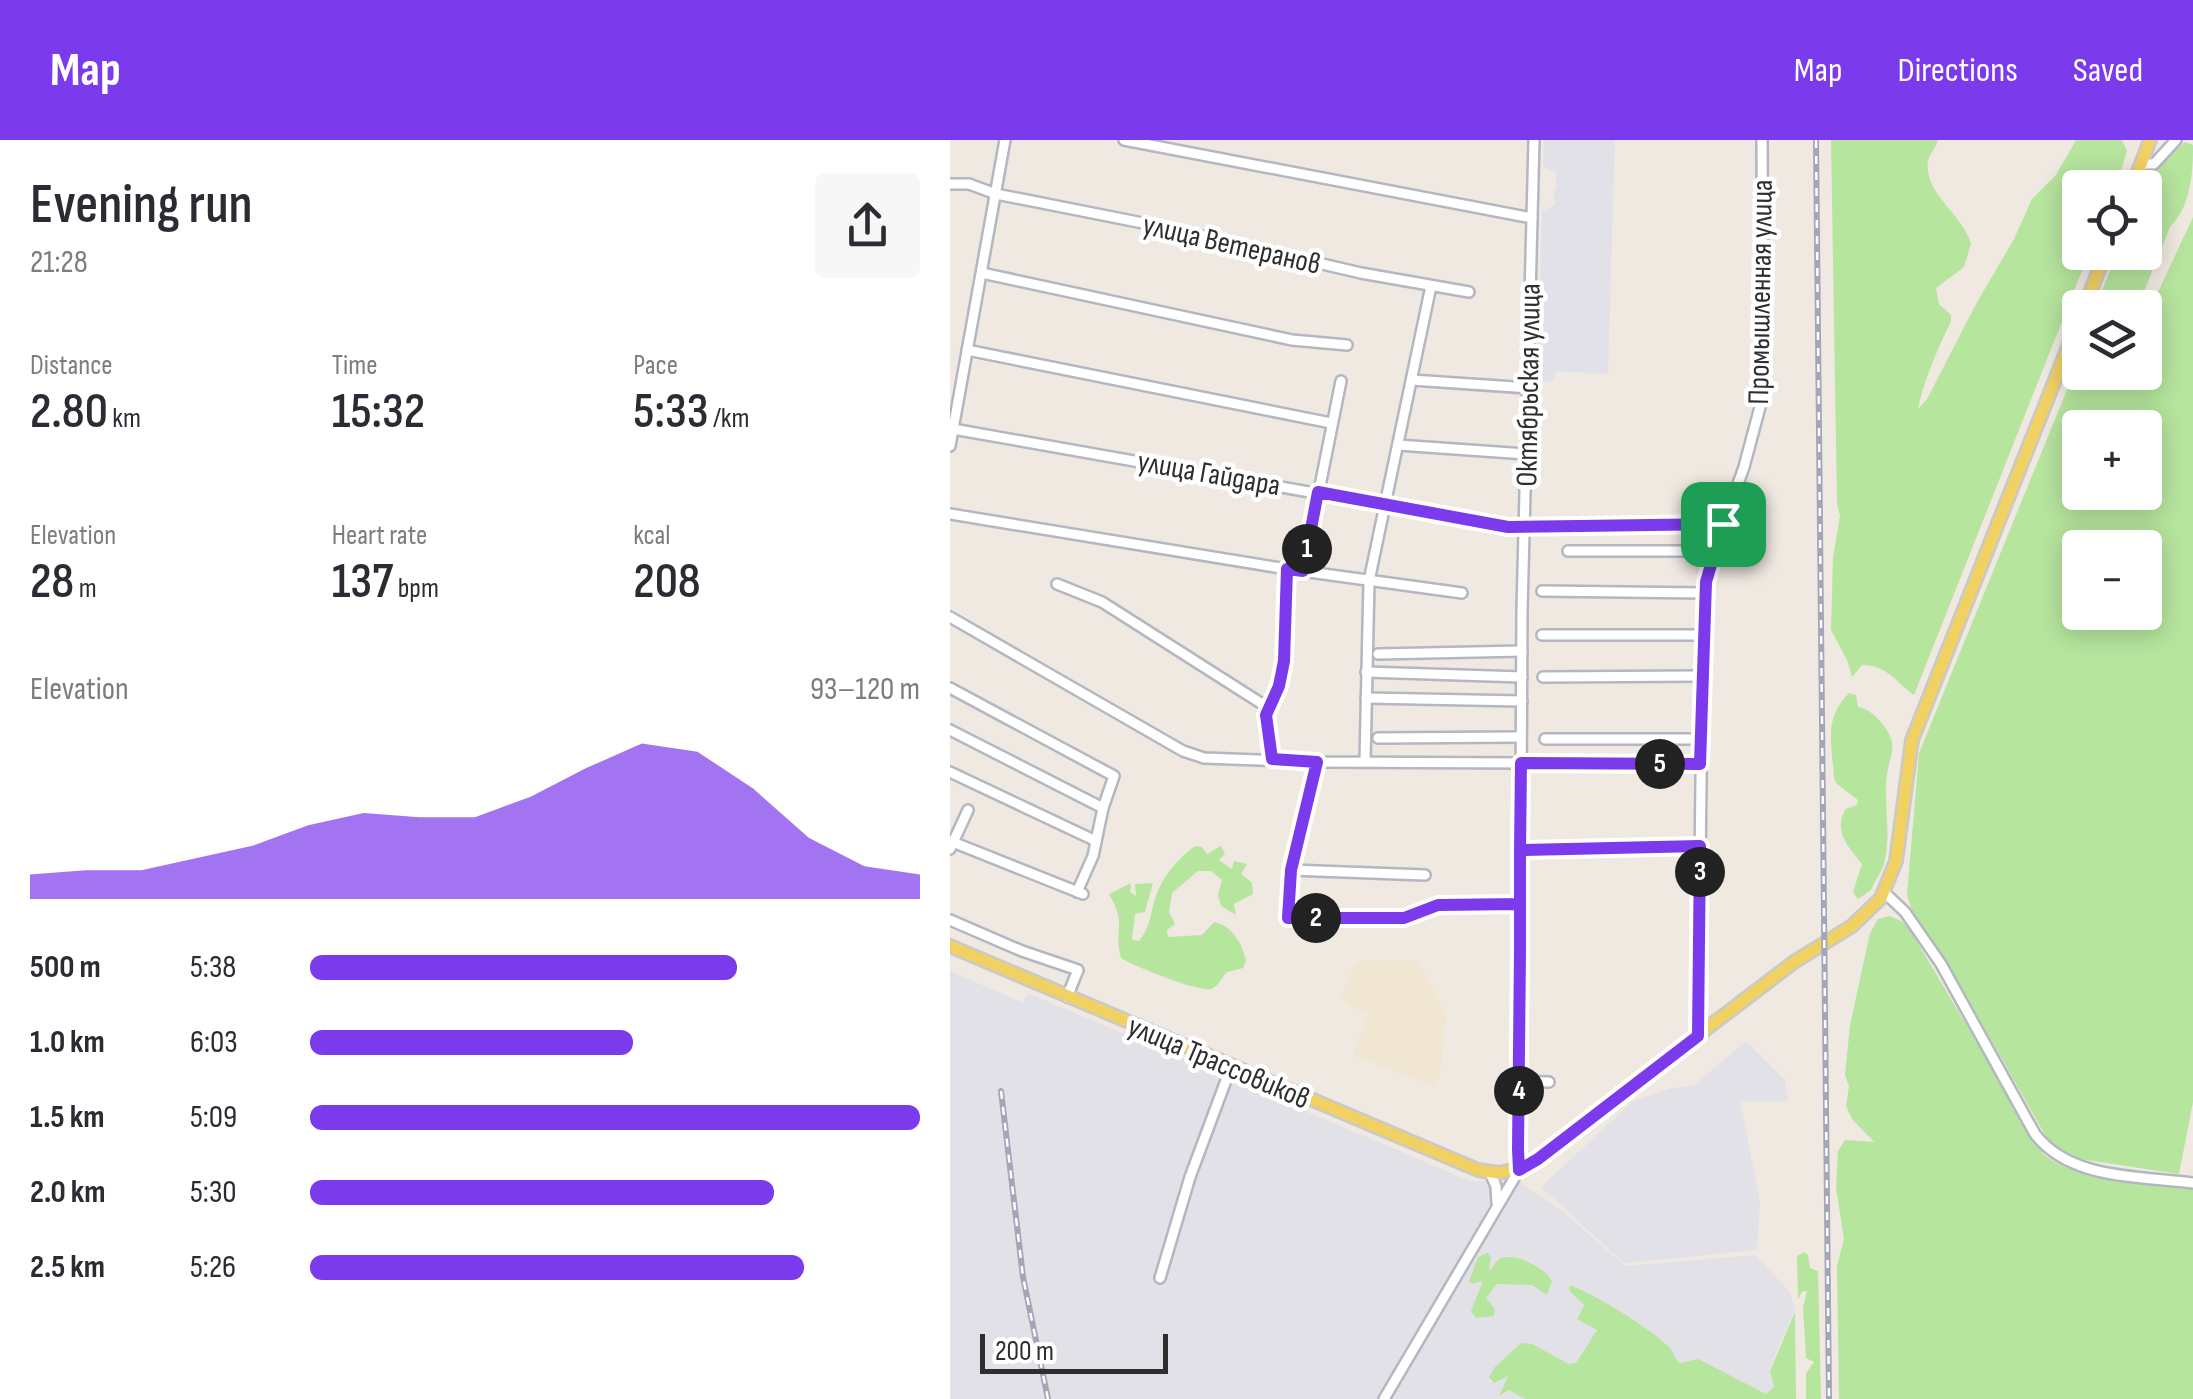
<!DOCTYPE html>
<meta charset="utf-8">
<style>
body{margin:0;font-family:"Sofia Sans Condensed",sans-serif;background:#f7f7f7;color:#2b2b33;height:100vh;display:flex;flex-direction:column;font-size:38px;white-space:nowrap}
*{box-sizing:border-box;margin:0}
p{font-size:32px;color:#7c7c81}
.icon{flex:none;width:55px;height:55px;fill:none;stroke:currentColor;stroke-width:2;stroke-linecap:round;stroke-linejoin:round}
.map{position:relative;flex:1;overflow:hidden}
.sheet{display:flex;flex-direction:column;background:#fff;width:950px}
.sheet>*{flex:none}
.fabs{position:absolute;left:1112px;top:30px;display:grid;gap:20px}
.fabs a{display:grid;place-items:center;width:100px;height:100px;border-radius:10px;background:#fff;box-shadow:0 5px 25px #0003;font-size:50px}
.scale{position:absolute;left:30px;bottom:25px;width:188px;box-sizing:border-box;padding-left:10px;border:5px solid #2e2e2e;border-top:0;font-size:28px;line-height:35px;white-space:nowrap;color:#2e2e2e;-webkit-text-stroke:8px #fff;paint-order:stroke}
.pin{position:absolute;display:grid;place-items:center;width:85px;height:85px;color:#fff;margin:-42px;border-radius:20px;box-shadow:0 5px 15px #0006}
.km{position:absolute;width:50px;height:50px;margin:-25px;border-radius:50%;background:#222;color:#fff;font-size:28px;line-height:50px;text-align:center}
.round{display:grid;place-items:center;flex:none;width:105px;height:105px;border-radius:10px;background:#f7f7f7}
.overview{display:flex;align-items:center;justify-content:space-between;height:170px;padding:0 30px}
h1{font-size:55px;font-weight:600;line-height:75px}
.stats{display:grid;grid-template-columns:repeat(3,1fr);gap:15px;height:170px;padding:10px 30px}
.stats div{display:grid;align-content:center}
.stats b{font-size:50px;font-weight:600}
.stats small{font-size:28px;font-weight:400}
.stats p{font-size:28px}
.chart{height:280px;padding:20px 30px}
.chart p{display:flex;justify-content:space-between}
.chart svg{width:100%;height:180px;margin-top:10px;fill:#7c3aed;opacity:.7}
ul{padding:0 30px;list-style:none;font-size:32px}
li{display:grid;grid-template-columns:160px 120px 1fr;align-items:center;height:75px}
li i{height:25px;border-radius:12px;background:#7c3aed}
header{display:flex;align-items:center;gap:60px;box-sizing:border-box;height:140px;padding:0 50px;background:#7c3aed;color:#fff}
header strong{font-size:48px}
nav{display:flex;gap:55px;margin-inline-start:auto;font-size:35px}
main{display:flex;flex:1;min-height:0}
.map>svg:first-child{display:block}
.industrial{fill:#e3e1e8}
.education{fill:#f0e6d1}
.green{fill:#b6e59e;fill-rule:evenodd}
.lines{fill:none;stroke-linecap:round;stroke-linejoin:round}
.minor-casing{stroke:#b4b7c1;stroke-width:14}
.major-casing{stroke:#c9c9c9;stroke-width:16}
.minor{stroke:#fff;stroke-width:9}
.major{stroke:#f2d163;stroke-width:11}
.rail-casing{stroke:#a3a6b8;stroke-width:6}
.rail{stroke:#fff;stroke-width:2.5;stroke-dasharray:8;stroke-linecap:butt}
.route-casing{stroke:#fff;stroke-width:20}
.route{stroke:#7c3aed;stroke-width:12}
.labels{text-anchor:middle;stroke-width:9;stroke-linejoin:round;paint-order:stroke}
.street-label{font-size:30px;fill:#2e2e2e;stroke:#fff}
</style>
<header>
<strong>Map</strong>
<nav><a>Map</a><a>Directions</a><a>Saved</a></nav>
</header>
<main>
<section class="sheet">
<div class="overview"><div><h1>Evening run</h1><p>21:28</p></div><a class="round"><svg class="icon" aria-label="share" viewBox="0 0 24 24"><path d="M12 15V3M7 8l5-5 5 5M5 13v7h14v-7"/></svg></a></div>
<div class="stats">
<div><p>Distance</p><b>2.80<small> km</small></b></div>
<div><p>Time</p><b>15:32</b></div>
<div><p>Pace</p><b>5:33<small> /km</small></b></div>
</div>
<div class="stats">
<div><p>Elevation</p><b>28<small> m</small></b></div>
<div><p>Heart rate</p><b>137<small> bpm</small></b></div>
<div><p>kcal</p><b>208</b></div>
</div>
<div class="chart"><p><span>Elevation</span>93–120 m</p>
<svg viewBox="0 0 160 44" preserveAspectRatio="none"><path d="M0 44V38L10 37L20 37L30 34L40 31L50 26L60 23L70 24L80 24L90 19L100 12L110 6L120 8L130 17L140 29L150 36L160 38V44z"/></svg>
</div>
<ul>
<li><b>500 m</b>5:38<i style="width:70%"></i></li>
<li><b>1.0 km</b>6:03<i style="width:53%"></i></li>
<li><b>1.5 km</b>5:09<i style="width:100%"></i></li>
<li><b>2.0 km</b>5:30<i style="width:76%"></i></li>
<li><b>2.5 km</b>5:26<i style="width:81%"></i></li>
</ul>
</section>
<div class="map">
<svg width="1243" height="1259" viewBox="0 0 1243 1259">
<rect width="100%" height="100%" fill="#efe9e1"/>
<g class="industrial">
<polygon points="594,0 665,0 658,234 607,231 601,242 588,241 592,71 605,65 603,50 606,50 606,32 593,27"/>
<polygon points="0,831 73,863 78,853 520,1041 570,1043 610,1069 675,1126 805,1115 840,1152 845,1170 819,1229 824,1239 822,1251 816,1254 740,1221 730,1223 724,1219 719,1206 681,1179 623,1153 634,1165 627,1177 647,1191 626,1224 619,1224 582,1204 541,1232 540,1242 548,1242 558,1235 551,1256 559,1250 575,1259 0,1259"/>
<polygon points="796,901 835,940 838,961 790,961 810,1062 807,1110 674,1123 591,1047 683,961 719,949 744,945"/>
</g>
<polygon class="education" points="412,821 468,821 496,874 491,929 485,947 403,915 419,874 397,865 392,855 405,825"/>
<g class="green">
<path d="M881 0H988C986 8 980 13 978 21 973 53 1014 75 1021 104L1014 127 986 148 989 164 1001 175V181C988 209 974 239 968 269L977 259 1026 164 1064 99 1082 59 1106 35 1126 0H1172L1177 11 1166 47 1130 48V112L1139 113 964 555C947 543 937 525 912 525L902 537 897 520 881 490 883 417 890 376 887 363Z"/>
<path d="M1235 2 1243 5C1243 34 1241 66 1220 87L1191 159 1185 167 1145 168 1167 113 1195 112V48L1192 47 1201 31Z"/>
<path d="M1243 77V962L1229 1034 1130 1019 1099 1002 1006 838 962 770 957 755 969 613 1130 218V232H1195V180ZM1130 288H1195V352H1130ZM1130 408H1195V472H1130Z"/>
<path d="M899 553 906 555 908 567C917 569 921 572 928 579 954 607 937 613 936 645 935 671 941 697 934 724 930 736 925 739 921 750L908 759 903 752 912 724C899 707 882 691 896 669L907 665 908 660 887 644 884 638C882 603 873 580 899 553Z"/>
<path d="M245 706 252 707 257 714 271 706 275 714 269 720 282 729 284 721 297 724 291 734 302 743 303 754 284 764 286 775 271 766 268 755 272 740 261 731H248L222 753 219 772 225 784 217 790 218 797 252 795 264 782C282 785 293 805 296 821L293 828 277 832C271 838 269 846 261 849 251 853 181 825 171 818 163 789 178 787 159 754L181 743 180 752 186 756 185 744 203 743 195 772 185 774 182 800 189 801C201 786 200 774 206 756 213 735 228 719 245 706Z"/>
<path d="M940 776 953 782 963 795 1093 1014C1128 1043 1200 1043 1243 1048V1259H889L887 1126 894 1099 886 1048 888 1011 895 1000 924 1002 902 979 896 966 899 946 895 935 900 885 920 793 928 779Z"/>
<polygon points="854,1112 858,1115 860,1128 868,1131 871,1259 856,1259 856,1233 864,1222 856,1218 853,1167 857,1151 853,1151 848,1159 847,1116"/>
<path d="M537 1113 541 1117 539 1131C543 1127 546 1121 550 1119 564 1111 597 1129 602 1141L597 1155 582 1145 547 1144 536 1158 545 1169 544 1176 526 1178 521 1171 533 1141 522 1144 519 1141 528 1117Z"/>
<path d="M620 1145C647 1156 695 1185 717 1205 725 1211 722 1217 730 1223L748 1219 816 1254 824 1247 820 1231 845 1172 846 1259H575L559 1250 549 1256 558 1236 544 1243 539 1237 545 1227 571 1203 582 1204 619 1224 626 1223 647 1190 627 1179 634 1165 619 1150Z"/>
</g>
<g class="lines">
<g class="minor-casing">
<g id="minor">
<polyline points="174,0 582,78"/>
<polyline points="1191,24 1204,24 1226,0"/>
<polyline points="0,44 19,44 46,54 213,87 411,133 519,152"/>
<polyline points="32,133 342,200 397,205"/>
<polyline points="17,210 381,283"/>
<polyline points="462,240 578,248"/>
<polyline points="3,289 546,385 773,384"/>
<polyline points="448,305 576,314"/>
<polyline points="0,306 55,0"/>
<polyline points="0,374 337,429 512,453"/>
<polyline points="618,411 764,411"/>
<polyline points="353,431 391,241"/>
<polyline points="107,444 152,462 317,567"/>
<polyline points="592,451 754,453"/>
<polyline points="0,477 233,611 254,618 367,622 750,624"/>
<polyline points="592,495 752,495"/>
<polyline points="428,514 572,511"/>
<polyline points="416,532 572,537"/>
<polyline points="593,537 751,536"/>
<polyline points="0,548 164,636 153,668 143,716 127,752"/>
<polyline points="416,558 572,561"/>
<polyline points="0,590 153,668"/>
<polyline points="428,598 571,597"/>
<polyline points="595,599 750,599"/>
<polyline points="322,619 316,575 329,546 334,521 337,429"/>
<polyline points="415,621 419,441 481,146"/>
<polyline points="367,622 341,730 338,779 454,778 488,765 570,764"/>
<polyline points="0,632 146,701"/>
<polyline points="0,701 133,754"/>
<polyline points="0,709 18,670"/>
<polyline points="570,710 750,706"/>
<polyline points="341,730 475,735"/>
<path d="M935 753 955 772 991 824 1085 994C1120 1040 1190 1036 1243 1043"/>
<polyline points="0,780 72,811 128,830 117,857"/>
<polyline points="748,896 753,472 760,422 794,327 810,267 813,229 812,0"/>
<polyline points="569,941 599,942"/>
<polyline points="540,1033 546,1046 547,1063"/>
<polyline points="210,1138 240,1037 281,927"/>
<polyline points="434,1259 569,1030 572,470 584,0"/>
</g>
</g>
<g class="major-casing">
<g id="major">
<polyline points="1182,48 1200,0"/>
<polyline points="1134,168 1156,112"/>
<polyline points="0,806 528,1030 549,1033 575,1027 844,822 902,786 931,758 946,721 962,600 1130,177"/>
</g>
</g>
<use href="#minor" class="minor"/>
<use href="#major" class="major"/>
<g class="rail-casing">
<g id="rail">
<polyline points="866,0 879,1259"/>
<polyline points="51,951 73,1137 98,1259"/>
</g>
</g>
<use href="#rail" class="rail"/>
</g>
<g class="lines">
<g class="route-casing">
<path id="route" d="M773 384 558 387 368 352 353 431 337 429 334 521 329 546 316 575 322 619 367 622 341 730 338 778H454L488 765 570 764V710L750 706 748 896 588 1019 569 1030 568 1009 570 810C570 776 570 743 570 710L571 623 750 624 756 442 773 384"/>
</g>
<use href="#route" class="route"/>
</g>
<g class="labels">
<g class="street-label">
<text transform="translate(282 104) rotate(13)" y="10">улица Ветеранов</text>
<text transform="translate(810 152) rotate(-89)" y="10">Промышленная улица</text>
<text transform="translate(578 245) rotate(-89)" y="10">Октябрьская улица</text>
<text transform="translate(259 333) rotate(10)" y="10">улица Гайдара</text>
<text transform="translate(269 922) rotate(23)" y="10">улица Трассовиков</text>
</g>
</g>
</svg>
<div class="fabs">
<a><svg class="icon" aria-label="locate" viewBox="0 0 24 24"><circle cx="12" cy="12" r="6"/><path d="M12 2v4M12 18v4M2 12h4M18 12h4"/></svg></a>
<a><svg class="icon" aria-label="layers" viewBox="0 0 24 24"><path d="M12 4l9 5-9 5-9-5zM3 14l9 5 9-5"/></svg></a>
<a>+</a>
<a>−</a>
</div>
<div class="scale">200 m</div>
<div class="pin" style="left:773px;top:384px;background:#1e9e55"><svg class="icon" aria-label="arrive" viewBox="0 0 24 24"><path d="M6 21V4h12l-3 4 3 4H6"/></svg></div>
<b class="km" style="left:357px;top:409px">1</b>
<b class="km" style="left:366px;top:778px">2</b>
<b class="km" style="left:750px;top:732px">3</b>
<b class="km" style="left:569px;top:951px">4</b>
<b class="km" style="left:710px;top:624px">5</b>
</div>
</main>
